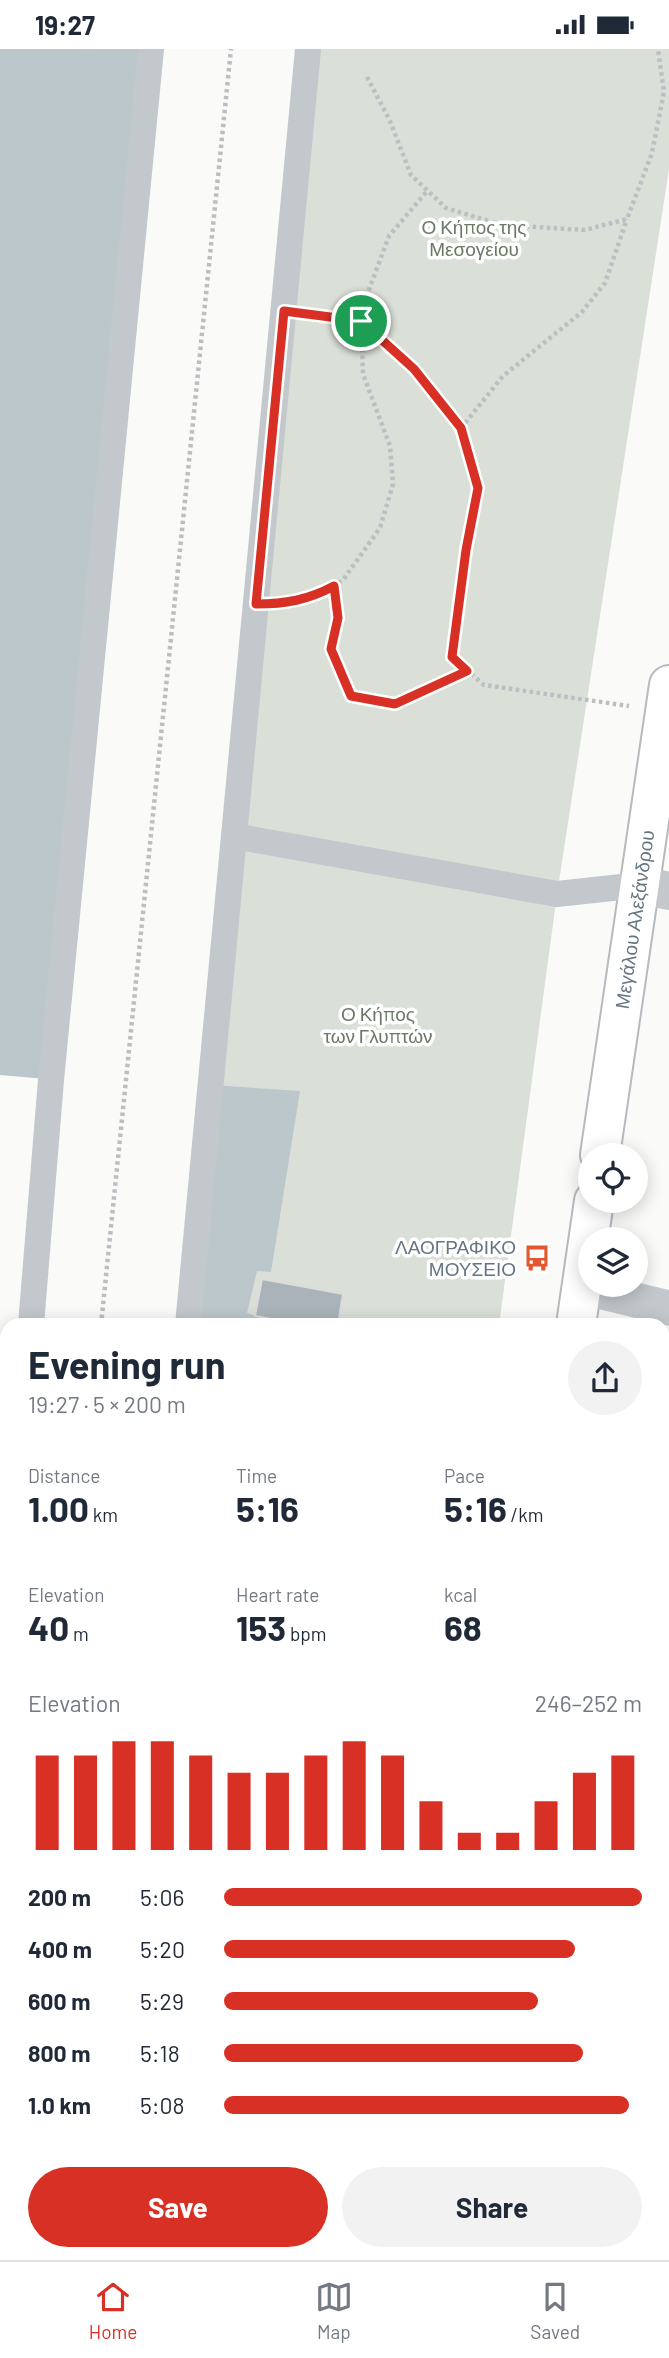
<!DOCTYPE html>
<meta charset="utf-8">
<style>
body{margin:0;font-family:Barlow,sans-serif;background:#f2f2f3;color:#1f2937;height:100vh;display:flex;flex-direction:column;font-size:26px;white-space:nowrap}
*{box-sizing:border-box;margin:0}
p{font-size:23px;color:#747a83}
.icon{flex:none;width:38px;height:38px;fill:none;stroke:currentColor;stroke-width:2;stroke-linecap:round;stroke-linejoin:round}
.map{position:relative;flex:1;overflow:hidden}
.details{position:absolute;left:0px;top:1269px;width:670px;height:943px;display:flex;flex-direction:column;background:#fff;border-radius:21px 21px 0 0;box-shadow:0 4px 18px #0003}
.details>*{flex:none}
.controls{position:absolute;left:578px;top:1094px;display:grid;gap:14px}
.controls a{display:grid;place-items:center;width:70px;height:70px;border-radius:50%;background:#fff;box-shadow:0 4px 18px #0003;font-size:35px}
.pin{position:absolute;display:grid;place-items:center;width:60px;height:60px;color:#fff;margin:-30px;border:4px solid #fff;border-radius:50%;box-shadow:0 2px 7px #0007}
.round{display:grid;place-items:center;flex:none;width:74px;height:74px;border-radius:37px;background:#f2f2f3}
.head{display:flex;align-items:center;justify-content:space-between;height:119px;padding:0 28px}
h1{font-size:38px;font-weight:700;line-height:52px}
.stats{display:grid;grid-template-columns:repeat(3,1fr);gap:10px;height:119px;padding:7px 28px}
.stats div{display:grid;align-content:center}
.stats b{font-size:35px;font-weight:700}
.stats small{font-size:19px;font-weight:400}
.stats p{font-size:19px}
.chart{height:196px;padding:14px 28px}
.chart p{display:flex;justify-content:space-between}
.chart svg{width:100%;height:126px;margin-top:7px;stroke:#d93025;stroke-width:6}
.button{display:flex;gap:14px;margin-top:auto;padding:14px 28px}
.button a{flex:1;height:80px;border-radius:42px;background:#d93025;color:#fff;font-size:28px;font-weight:700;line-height:80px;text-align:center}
.button a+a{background:#f2f2f3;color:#1f2937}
ul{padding:0 28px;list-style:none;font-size:23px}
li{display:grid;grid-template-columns:112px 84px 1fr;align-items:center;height:52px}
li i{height:18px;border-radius:9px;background:#d93025}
.status{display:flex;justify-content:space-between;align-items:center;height:49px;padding:0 35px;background:#fff;direction:ltr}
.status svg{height:19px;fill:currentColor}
.dock{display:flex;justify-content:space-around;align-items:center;height:98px;border-top:2px solid #e0e1e3;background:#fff;font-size:19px;color:#747a83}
.dock a{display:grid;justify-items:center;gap:4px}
.dock .selected{color:#d93025}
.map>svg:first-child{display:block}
.green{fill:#dadfd7}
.water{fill:#bbc7cb}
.building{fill:#aab3b9;stroke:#dcdcda;stroke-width:2}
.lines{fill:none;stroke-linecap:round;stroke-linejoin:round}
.primary-casing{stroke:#b5babe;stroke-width:42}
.path{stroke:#bbbfc2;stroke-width:4.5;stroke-dasharray:3.5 3.5;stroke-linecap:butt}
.pedestrian{stroke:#c3c8cc;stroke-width:26}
.minor{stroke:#c3c8cc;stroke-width:35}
.tertiary{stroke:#c3c8cc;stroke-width:38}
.primary{stroke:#fff;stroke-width:38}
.route-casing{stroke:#fff;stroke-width:14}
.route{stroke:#d93025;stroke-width:9}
.labels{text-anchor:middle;stroke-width:7;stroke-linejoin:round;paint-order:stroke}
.park-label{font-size:19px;fill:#687a64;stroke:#fff}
.street-label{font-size:19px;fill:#657683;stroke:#fff}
.poi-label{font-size:19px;fill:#657683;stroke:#fff;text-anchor:end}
</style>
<div class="status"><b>19:27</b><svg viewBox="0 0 49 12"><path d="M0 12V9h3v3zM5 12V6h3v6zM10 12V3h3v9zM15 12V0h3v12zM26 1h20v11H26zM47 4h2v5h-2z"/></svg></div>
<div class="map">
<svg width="669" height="2211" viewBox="0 0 669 2211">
<rect width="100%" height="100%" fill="#fafaf8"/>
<g class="green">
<polygon points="308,0 669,0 669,120 557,845 499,1276 188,1276"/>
<polygon points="98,2205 390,2205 389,2211 98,2211"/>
</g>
<g class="water">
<polygon points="0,0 145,0 46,1030 0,1026"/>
<polygon points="211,1036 300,1042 271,1223 257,1222 247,1264 270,1272 269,1276 188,1276"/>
</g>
<g class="building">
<polygon points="262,1230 343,1245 338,1276 305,1276 255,1267"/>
<rect x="663" y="1540" width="6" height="119"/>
<polygon points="663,1685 669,1686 669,1810 663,1810"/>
<polygon points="663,1833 669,1834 669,1922 663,1922"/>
<rect x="663" y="1992" width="6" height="197"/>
</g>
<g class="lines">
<g class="primary-casing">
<g id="primary">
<path id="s1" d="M600 1106 669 636"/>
<polyline points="576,1276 594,1152"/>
<polyline points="460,2211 461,2205"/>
</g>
</g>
<g class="path">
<polyline points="367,28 390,72 411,126 446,159 502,176 585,181 627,170 652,104 664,43 658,0"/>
<polyline points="312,266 361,272 414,320 461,379 503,327 582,263 605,234 627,170"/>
<polyline points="461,379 478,438 452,608 484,636 629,657"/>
<polyline points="334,536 338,569 331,600 351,647 395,655 467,622"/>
<polyline points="287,554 313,549 343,531 380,479 393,435 390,397 363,325 361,262 389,187 428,141"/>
<polyline points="101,1276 231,0"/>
<polyline points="0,2175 7,2103"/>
</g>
<g class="pedestrian">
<polyline points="234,787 557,845 640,836"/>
<polyline points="31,1276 51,1031 151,0"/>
<polyline points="188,1276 308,0"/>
<polyline points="0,1657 7,1573"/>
<polyline points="98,2211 98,2205"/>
</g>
<g class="minor">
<polyline points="581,1238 669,1259"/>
<polyline points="663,1486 669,1488"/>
<polyline points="663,1958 669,1958"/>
</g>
<polyline class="tertiary" points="640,836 669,842"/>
<use href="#primary" class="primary"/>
</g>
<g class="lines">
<g class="route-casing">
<path id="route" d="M284 262 361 272 414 320 461 379 478 439 466 501 452 608 467 622 395 655 351 647 331 600 338 569 334 537C308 551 285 555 256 555Z"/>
</g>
<use href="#route" class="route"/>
</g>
<defs>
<g id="bus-bare" transform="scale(2.1)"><path d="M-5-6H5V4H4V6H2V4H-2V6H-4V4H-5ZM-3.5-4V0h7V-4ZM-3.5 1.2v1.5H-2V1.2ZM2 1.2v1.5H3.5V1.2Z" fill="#e4572e" stroke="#fff" stroke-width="2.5" paint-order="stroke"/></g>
</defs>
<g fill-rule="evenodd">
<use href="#bus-bare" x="537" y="1209"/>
</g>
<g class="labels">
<g class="park-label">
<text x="474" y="185">Ο Κήπος της<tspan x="474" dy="22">Μεσογείου</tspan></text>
<text x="378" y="972">Ο Κήπος<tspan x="378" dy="22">των Γλυπτών</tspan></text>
</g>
<g class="street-label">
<text dy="7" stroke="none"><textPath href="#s1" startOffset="238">Μεγάλου Αλεξάνδρου</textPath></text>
</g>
<g class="poi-label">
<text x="516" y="1205">ΛΑΟΓΡΑΦΙΚΟ<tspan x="516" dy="22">ΜΟΥΣΕΙΟ</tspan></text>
</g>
</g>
</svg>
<div class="controls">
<a><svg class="icon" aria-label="locate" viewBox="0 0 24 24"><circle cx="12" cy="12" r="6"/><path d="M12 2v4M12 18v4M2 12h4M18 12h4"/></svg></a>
<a><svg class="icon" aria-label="layers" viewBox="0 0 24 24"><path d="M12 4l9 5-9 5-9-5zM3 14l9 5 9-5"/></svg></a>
</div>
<div class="pin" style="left:361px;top:272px;background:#1e9e55"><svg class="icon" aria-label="arrive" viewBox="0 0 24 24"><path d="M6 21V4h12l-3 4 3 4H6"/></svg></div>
<section class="details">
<div class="head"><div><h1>Evening run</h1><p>19:27 · 5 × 200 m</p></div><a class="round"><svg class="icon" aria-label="share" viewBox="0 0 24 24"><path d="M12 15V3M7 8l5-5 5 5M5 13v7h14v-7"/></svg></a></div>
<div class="stats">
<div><p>Distance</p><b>1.00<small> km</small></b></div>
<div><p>Time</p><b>5:16</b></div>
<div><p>Pace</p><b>5:16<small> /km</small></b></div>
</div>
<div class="stats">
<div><p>Elevation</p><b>40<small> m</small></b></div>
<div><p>Heart rate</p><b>153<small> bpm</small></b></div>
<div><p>kcal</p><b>68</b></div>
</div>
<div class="chart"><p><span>Elevation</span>246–252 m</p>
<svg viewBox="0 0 160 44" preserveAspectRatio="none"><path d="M5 44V11M15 44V11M25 44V6M35 44V6M45 44V11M55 44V17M65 44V17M75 44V11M85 44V6M95 44V11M105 44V27M115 44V38M125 44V38M135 44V27M145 44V17M155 44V11"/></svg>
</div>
<ul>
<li><b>200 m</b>5:06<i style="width:100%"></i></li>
<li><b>400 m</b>5:20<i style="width:84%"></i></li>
<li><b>600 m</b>5:29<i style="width:75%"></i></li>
<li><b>800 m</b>5:18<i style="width:86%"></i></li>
<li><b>1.0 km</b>5:08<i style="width:97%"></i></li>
</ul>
<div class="button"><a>Save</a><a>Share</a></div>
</section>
</div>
<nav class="dock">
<a class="selected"><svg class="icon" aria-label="home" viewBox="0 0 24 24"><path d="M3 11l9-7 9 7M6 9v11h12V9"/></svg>Home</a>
<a><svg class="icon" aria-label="map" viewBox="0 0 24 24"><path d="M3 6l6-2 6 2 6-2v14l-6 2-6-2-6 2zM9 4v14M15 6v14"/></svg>Map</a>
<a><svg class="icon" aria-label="saved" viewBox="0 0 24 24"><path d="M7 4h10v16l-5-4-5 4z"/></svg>Saved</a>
</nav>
